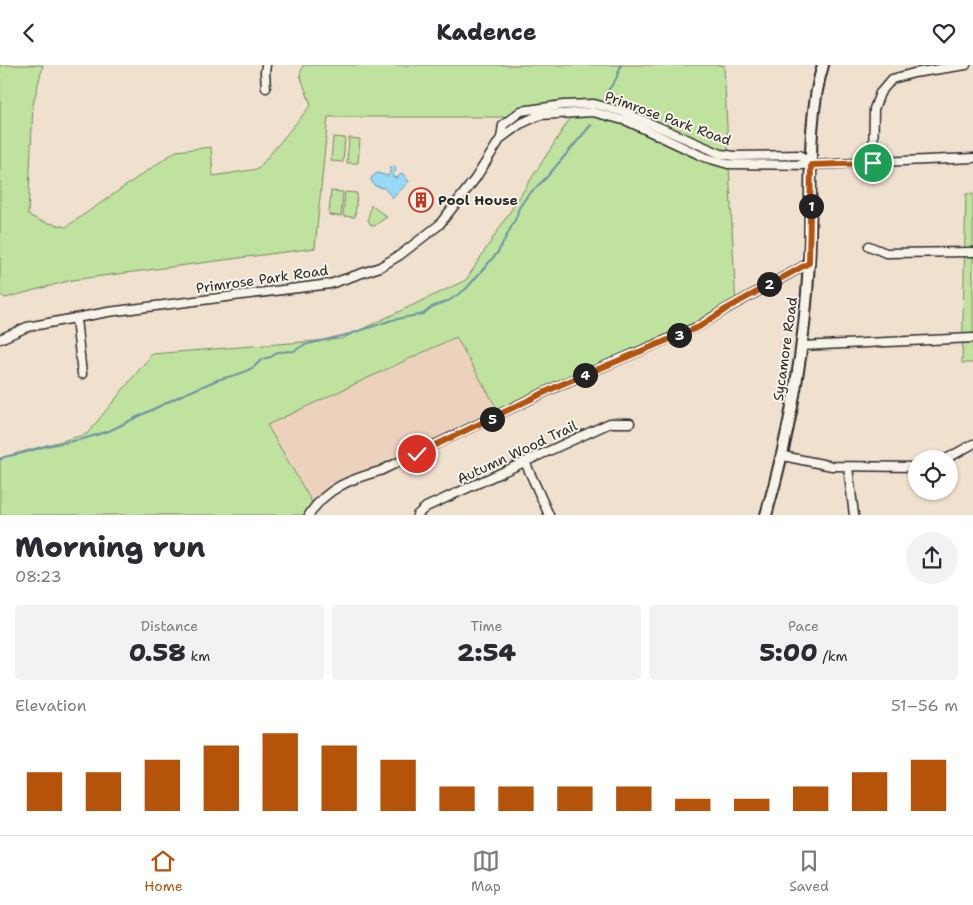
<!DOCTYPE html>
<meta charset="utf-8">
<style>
body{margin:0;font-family:"Shantell Sans",sans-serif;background:#f2f2f3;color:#2b2b33;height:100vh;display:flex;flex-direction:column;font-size:19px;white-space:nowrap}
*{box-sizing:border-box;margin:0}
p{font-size:16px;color:#7c7c81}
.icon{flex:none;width:28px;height:28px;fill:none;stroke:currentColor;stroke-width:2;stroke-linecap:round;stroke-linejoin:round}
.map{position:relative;height:450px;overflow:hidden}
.sheet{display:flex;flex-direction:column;background:#fff;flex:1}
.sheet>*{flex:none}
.buttons{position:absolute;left:908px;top:385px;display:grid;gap:10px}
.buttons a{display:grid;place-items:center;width:50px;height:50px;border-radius:50%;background:#fff;box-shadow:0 1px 4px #0004;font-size:25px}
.pin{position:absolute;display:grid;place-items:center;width:42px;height:42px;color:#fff;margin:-21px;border:2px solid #fff;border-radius:50%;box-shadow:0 1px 5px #0007}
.km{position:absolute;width:25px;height:25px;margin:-12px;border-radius:50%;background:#222;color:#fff;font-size:14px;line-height:25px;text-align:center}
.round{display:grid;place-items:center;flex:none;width:52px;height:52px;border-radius:26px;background:#f2f2f3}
.summary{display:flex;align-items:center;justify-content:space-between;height:85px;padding:0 15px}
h1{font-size:28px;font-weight:800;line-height:38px}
.figures{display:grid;grid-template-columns:repeat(3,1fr);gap:8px;height:85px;padding:5px 15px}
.figures div{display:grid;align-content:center;border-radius:5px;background:#f2f2f3;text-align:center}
.figures b{font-size:25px;font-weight:800}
.figures small{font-size:14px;font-weight:400}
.figures p{font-size:14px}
.chart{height:140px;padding:10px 15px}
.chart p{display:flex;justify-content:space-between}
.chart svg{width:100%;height:90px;margin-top:5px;stroke:#b45309;stroke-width:6}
header{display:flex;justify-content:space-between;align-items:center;height:65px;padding:0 15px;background:#fff;font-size:22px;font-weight:800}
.menu{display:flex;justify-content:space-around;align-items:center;height:70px;border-top:1px solid #e1e1e2;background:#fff;font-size:14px;color:#7c7c81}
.menu a{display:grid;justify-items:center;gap:2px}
.menu .active{color:#b45309}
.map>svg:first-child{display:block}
.built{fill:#ecd2bc}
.green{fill:#bfe39e;stroke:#758764}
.water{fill:#97d9f9;stroke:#6c93a7}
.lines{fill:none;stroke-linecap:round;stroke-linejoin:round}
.stream{stroke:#6c93a7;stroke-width:2}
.minor-casing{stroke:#2b2b2b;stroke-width:11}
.tertiary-casing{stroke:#2b2b2b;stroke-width:14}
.minor{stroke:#f7f3e8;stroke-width:8}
.tertiary{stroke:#f7f3e8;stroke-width:10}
.route-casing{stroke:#fff;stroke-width:10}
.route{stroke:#b45309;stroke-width:6}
.labels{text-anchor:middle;stroke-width:4;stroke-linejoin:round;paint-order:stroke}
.street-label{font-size:14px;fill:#2b2b2b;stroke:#f7f3e8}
.poi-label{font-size:14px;font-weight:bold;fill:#2b2b2b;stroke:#f7f3e8;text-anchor:start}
</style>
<header><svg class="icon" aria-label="back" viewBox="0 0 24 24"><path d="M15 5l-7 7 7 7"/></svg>Kadence<svg class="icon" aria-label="heart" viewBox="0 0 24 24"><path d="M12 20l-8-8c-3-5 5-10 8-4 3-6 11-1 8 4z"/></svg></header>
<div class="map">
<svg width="973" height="450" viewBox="0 0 973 450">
<rect width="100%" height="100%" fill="#f0e0ce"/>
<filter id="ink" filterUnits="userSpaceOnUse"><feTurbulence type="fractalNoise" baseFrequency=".02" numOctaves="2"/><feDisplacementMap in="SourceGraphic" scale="10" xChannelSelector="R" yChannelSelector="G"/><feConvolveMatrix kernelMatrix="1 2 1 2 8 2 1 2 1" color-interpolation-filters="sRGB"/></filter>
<g filter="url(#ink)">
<polygon class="built" points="456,272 502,352 313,439 267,360"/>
<g class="green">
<polygon points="0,0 43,0 33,39 28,150 41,156 66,162 176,86 211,82 213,111 258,104 311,40 300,10 303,0 724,0 736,243 502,352 456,272 267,360 313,439 307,450 0,450 0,393 87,369 152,289 341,274 466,215 571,52 328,52 315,183 72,215 5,233 0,229"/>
<polygon points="333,72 345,73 343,97 331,96"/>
<polygon points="349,73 360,74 358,98 347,98"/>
<polygon points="331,126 343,127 341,151 329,150"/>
<polygon points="345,127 357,128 355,152 343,151"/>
<polygon points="966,129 973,129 973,298 962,298"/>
<polygon points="371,140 387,152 374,161 371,160 368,155"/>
</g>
<polygon class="water" points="394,101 396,105 393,109 393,112 397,113 402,108 409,116 393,133 384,123 375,121 371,115 372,112 377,108 388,111 390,108 390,102"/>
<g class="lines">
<g class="stream">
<polyline points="605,30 616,14 621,0"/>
<polyline points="0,395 4,392 23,388 46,381 83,374 109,366 180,331 217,315 242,308 254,302 262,294 271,292 278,287 294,286 304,280 350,269 392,255 423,249 432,242 450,235 466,224 498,187 516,153 519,143 527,131 546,113 591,60"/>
</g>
<g class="minor-casing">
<g id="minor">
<polyline points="266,23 265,7 266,0"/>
<polyline points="501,73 520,59 540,50 593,47 627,56 704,92 728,99 811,100 973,93"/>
<polyline points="873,98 874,44 880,28 892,14 914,8 966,0"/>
<polyline points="869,181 886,188 973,187"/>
<polyline points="76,254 82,309"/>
<polyline points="0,274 27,262 108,247 330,219 380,202 400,190 439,160 475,114 501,73 503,60 521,46 563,40 594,39 624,47 721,89 734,91 800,90 811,100"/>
<polyline points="801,281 973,273"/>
<polyline points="783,391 832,401 916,402"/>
<polyline points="946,394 973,379"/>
<polyline points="525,397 549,450"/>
<polyline points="848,402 854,450"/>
<path d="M309 450C326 423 351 414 380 406L560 320 699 261 726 244 809 198"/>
<polyline points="417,450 426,442 610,358 630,358"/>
</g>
</g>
<g class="tertiary-casing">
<path id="tertiary" d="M766 450C790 368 805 282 809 196 813 134 805 59 823 0"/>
</g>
<use href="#minor" class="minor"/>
<use href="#tertiary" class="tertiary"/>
</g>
</g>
<g class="lines" filter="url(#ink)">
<g class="route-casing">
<polyline id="route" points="417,389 560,320 699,262 726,244 809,198 811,100 873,98"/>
</g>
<use href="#route" class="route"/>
</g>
<defs>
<g id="building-ring" transform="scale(1.25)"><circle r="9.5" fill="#f7f3e8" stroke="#c8321e" stroke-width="1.5"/><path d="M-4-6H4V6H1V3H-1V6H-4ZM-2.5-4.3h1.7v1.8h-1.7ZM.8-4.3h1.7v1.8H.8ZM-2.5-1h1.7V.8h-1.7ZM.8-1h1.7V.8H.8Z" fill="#c8321e"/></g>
</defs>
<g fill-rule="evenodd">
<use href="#building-ring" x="421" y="135"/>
</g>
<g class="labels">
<g class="street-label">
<text transform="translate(668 53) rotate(20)" y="5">Primrose Park Road</text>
<text transform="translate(262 214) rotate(-8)" y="5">Primrose Park Road</text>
<text transform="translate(785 284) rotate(-82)" y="5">Sycamore Road</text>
<text transform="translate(517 387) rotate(-25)" y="5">Autumn Wood Trail</text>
</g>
<g class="poi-label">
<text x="438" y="140">Pool House</text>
</g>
</g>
</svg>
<div class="buttons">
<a><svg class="icon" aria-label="locate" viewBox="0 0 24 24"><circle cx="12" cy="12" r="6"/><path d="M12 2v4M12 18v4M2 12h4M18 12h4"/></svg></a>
</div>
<div class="pin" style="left:873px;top:98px;background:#1e9e55"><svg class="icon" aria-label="arrive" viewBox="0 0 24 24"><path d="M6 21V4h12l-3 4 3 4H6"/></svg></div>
<div class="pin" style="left:417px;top:389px;background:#d93025"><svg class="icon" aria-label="check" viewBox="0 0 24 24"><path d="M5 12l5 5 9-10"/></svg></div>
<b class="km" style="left:811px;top:141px">1</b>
<b class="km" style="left:769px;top:219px">2</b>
<b class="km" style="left:679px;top:270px">3</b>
<b class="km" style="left:585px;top:310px">4</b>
<b class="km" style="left:492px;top:354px">5</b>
</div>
<section class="sheet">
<div class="summary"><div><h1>Morning run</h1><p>08:23</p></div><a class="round"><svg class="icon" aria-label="share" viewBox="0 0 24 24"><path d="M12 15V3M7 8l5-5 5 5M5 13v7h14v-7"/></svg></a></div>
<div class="figures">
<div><p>Distance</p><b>0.58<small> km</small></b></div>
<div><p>Time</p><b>2:54</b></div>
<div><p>Pace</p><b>5:00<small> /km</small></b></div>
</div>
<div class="chart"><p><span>Elevation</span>51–56 m</p>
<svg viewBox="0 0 160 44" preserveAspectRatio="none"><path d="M5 44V25M15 44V25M25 44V19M35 44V12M45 44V6M55 44V12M65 44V19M75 44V32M85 44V32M95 44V32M105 44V32M115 44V38M125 44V38M135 44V32M145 44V25M155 44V19"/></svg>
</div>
</section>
<nav class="menu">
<a class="active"><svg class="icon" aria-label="home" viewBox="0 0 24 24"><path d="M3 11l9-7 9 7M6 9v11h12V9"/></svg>Home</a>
<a><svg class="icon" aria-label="map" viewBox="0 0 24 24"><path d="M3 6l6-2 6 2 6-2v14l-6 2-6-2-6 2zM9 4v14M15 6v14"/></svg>Map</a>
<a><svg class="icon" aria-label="saved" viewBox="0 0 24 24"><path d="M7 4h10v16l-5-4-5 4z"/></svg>Saved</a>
</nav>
